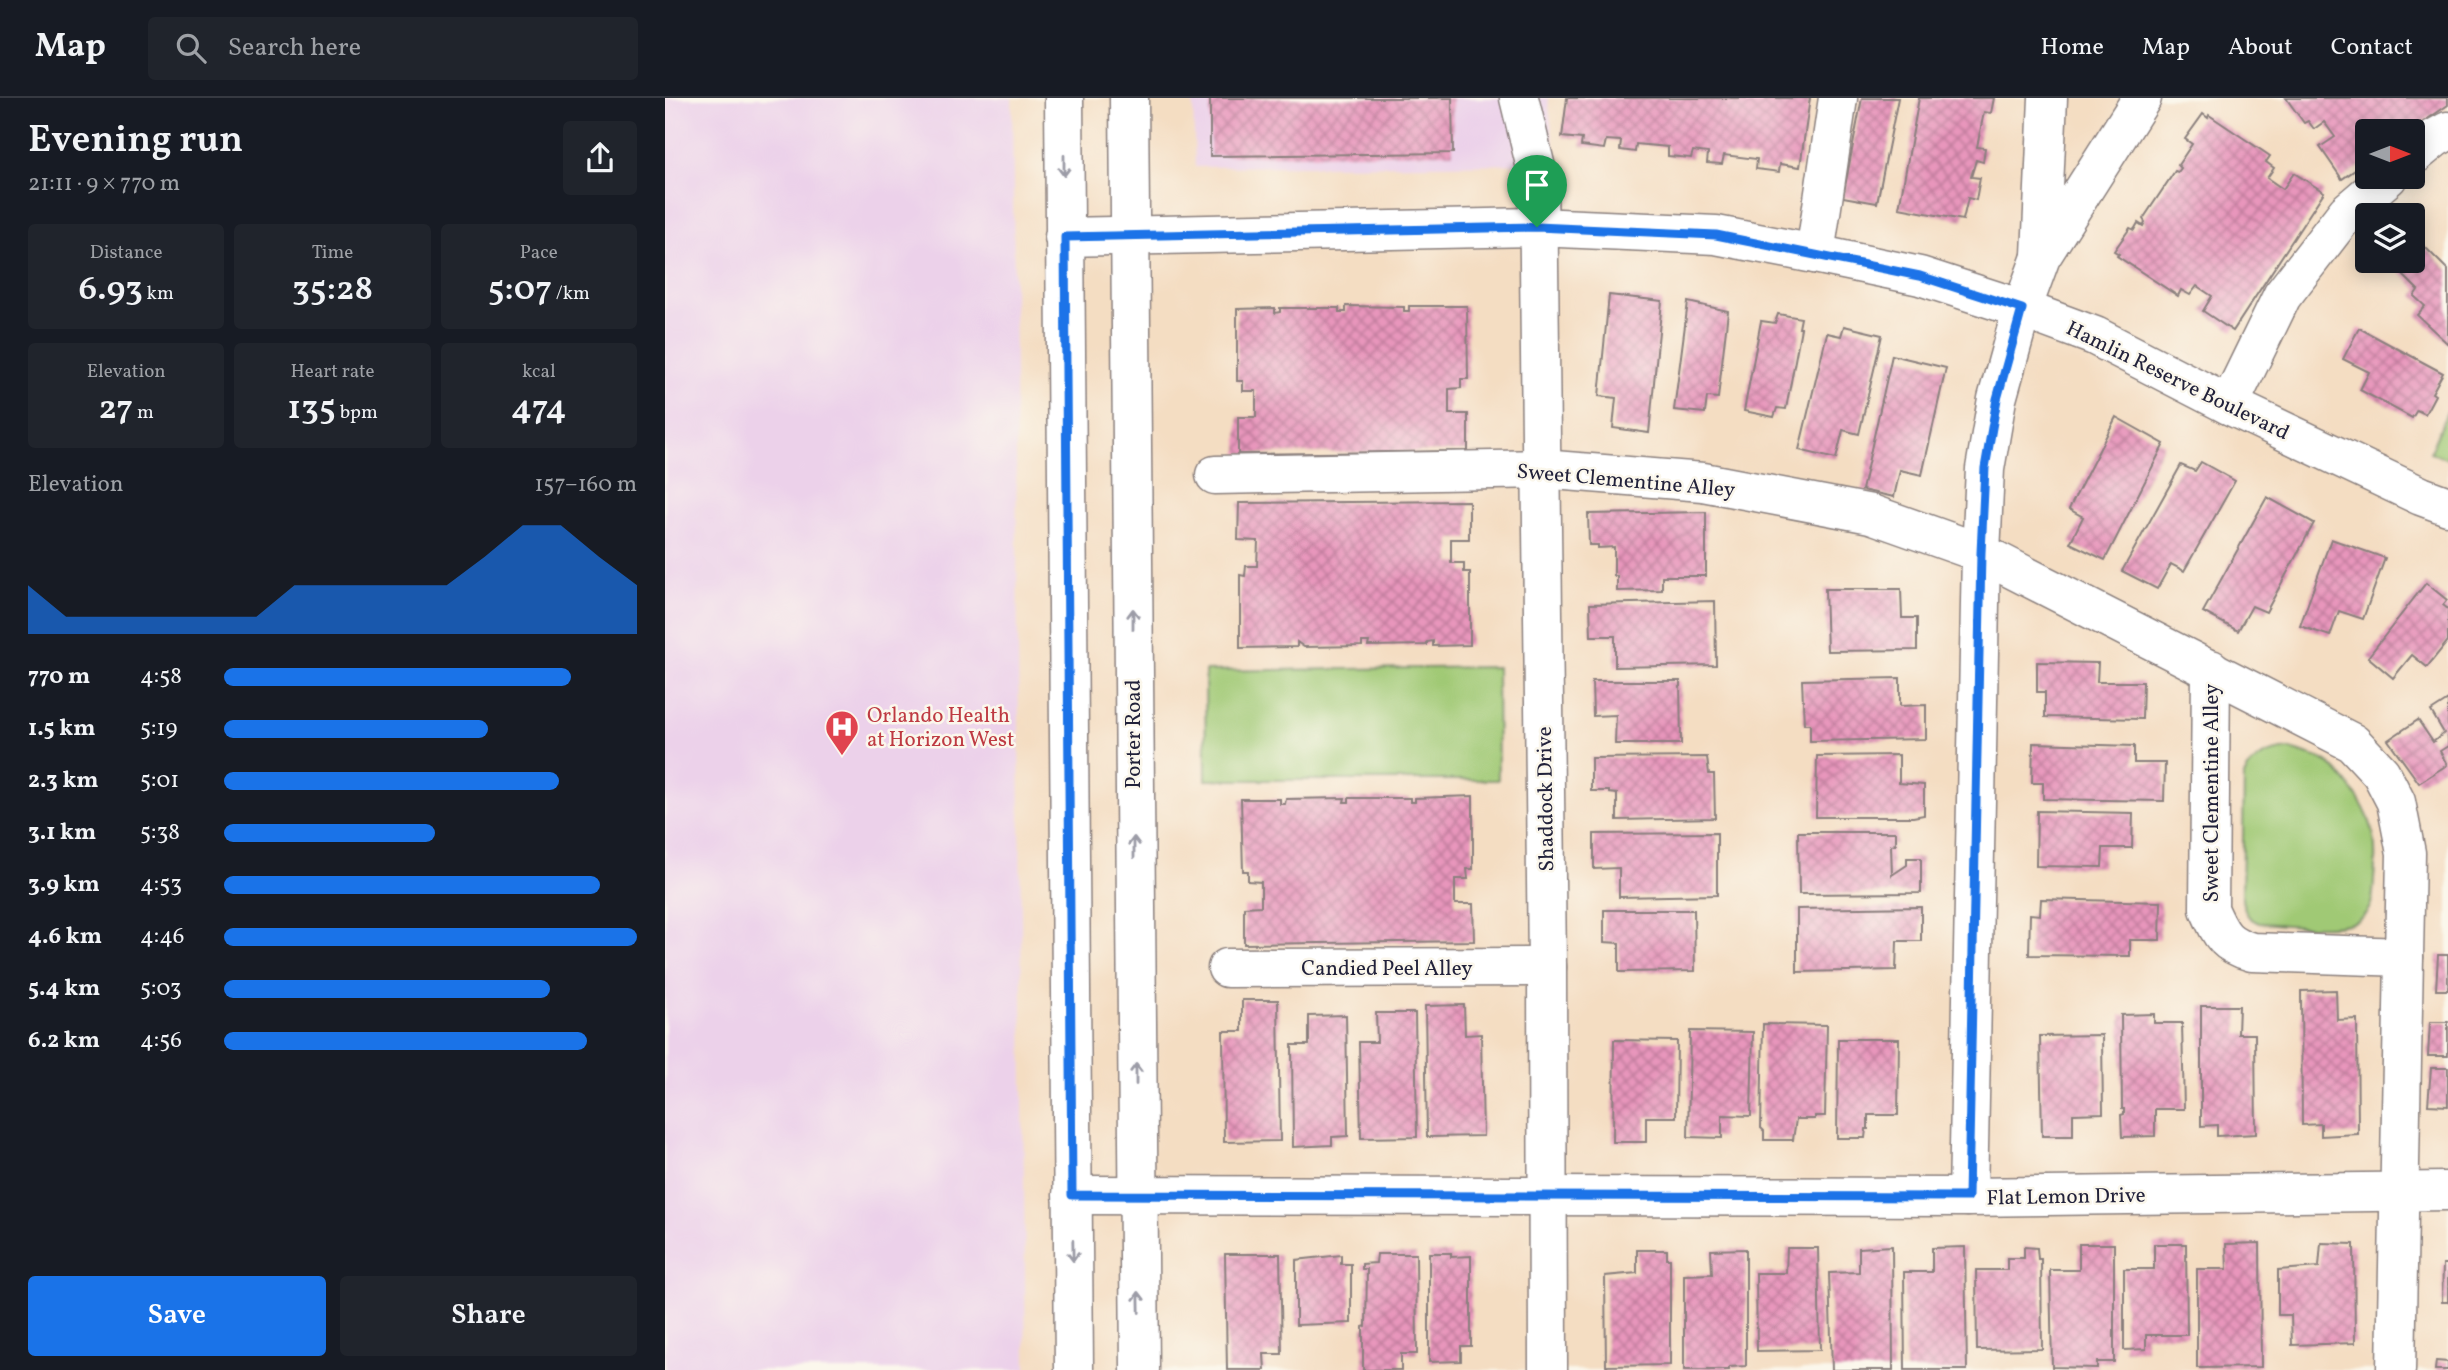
<!DOCTYPE html>
<meta charset="utf-8">
<style>
body{margin:0;font-family:Vollkorn,serif;background:#20242c;color:#f1f3f6;height:100vh;display:flex;flex-direction:column;font-size:26px;white-space:nowrap}
*{box-sizing:border-box;margin:0}
p{font-size:23px;color:#9ea1a6}
.icon{flex:none;width:38px;height:38px;fill:none;stroke:currentColor;stroke-width:2;stroke-linecap:round;stroke-linejoin:round}
.map{position:relative;flex:1;overflow:hidden}
.details{display:flex;flex-direction:column;background:#171b24;width:665px}
.details>*{flex:none}
.needle{width:46px;rotate:90deg}
.controls{position:absolute;left:1690px;top:21px;display:grid;gap:14px}
.controls a{display:grid;place-items:center;width:70px;height:70px;border-radius:7px;background:#171b24;box-shadow:0 4px 18px #0003;font-size:35px}
.pin{position:absolute;display:grid;place-items:center;width:60px;height:60px;color:#fff;margin:-72px -30px;border-radius:50% 50% 50% 0;rotate:-45deg;box-shadow:0 0 7px #0007}
.pin .icon{rotate:45deg}
.round{display:grid;place-items:center;flex:none;width:74px;height:74px;border-radius:7px;background:#20242c}
.headline{display:flex;align-items:center;justify-content:space-between;height:119px;padding:0 28px}
h1{font-size:38px;font-weight:600;line-height:52px}
.figures{display:grid;grid-template-columns:repeat(3,1fr);gap:10px;height:119px;padding:7px 28px}
.figures div{display:grid;align-content:center;border-radius:7px;background:#20242c;text-align:center}
.figures b{font-size:35px;font-weight:600}
.figures small{font-size:19px;font-weight:400}
.figures p{font-size:19px}
.chart{height:196px;padding:14px 28px}
.chart p{display:flex;justify-content:space-between}
.chart svg{width:100%;height:126px;margin-top:7px;fill:#1a73e8;opacity:.7}
.action{display:flex;gap:14px;margin-top:auto;padding:14px 28px}
.action a{flex:1;height:80px;border-radius:7px;background:#1a73e8;color:#fff;font-size:28px;font-weight:600;line-height:80px;text-align:center}
.action a+a{background:#20242c;color:#f1f3f6}
ul{padding:0 28px;list-style:none;font-size:23px}
li{display:grid;grid-template-columns:112px 84px 1fr;align-items:center;height:52px}
li i{height:18px;border-radius:9px;background:#1a73e8}
header{display:flex;align-items:center;gap:42px;box-sizing:border-box;height:98px;padding:0 35px;background:#171b24;border-bottom:2px solid #363941}
header strong{font-size:33px}
nav{display:flex;gap:38px;margin-inline-start:auto;font-size:24px}
.search{width:490px;height:63px;background:#20242c;display:flex;align-items:center;gap:18px;box-sizing:border-box;padding:0 24px;border-radius:7px;color:#9ea1a6;font-size:26px}
main{display:flex;flex:1;min-height:0}
.map>svg:first-child{display:block}
.built{fill:#ecd1ea}
.park{fill:#a0c975;stroke:#617658;stroke-width:2}
.building{fill:url(#building-cross-hatch)}
.lines{fill:none;stroke-linecap:round;stroke-linejoin:round}
.minor-casing{stroke:#8b807e;stroke-width:41}
.minor{stroke:#fff;stroke-width:38}
.oneway{stroke:#9c9ca7}
.route-casing{stroke:#fff;stroke-width:14}
.route{stroke:#1a73e8;stroke-width:9}
.labels{text-anchor:middle;stroke-width:5;stroke-linejoin:round;paint-order:stroke}
.street-label{font-size:21px;fill:#22223b;stroke:#fbf7ec}
.health-label{font-size:21px;fill:#be3a42;stroke:#fbf7ec;text-anchor:start}
</style>
<header>
<strong>Map</strong>
<div class="search"><svg class="icon" aria-label="search" viewBox="0 0 24 24"><circle cx="10" cy="10" r="6"/><path d="M15 15l6 6"/></svg>Search here</div>
<nav><a>Home</a><a>Map</a><a>About</a><a>Contact</a></nav>
</header>
<main>
<section class="details">
<div class="headline"><div><h1>Evening run</h1><p>21:11 · 9 × 770 m</p></div><a class="round"><svg class="icon" aria-label="share" viewBox="0 0 24 24"><path d="M12 15V3M7 8l5-5 5 5M5 13v7h14v-7"/></svg></a></div>
<div class="figures">
<div><p>Distance</p><b>6.93<small> km</small></b></div>
<div><p>Time</p><b>35:28</b></div>
<div><p>Pace</p><b>5:07<small> /km</small></b></div>
</div>
<div class="figures">
<div><p>Elevation</p><b>27<small> m</small></b></div>
<div><p>Heart rate</p><b>135<small> bpm</small></b></div>
<div><p>kcal</p><b>474</b></div>
</div>
<div class="chart"><p><span>Elevation</span>157–160 m</p>
<svg viewBox="0 0 160 44" preserveAspectRatio="none"><path d="M0 44V27L10 38L20 38L30 38L40 38L50 38L60 38L70 27L80 27L90 27L100 27L110 27L120 17L130 6L140 6L150 17L160 27V44z"/></svg>
</div>
<ul>
<li><b>770 m</b>4:58<i style="width:84%"></i></li>
<li><b>1.5 km</b>5:19<i style="width:64%"></i></li>
<li><b>2.3 km</b>5:01<i style="width:81%"></i></li>
<li><b>3.1 km</b>5:38<i style="width:51%"></i></li>
<li><b>3.9 km</b>4:53<i style="width:91%"></i></li>
<li><b>4.6 km</b>4:46<i style="width:100%"></i></li>
<li><b>5.4 km</b>5:03<i style="width:79%"></i></li>
<li><b>6.2 km</b>4:56<i style="width:88%"></i></li>
</ul>
<div class="action"><a>Save</a><a>Share</a></div>
</section>
<div class="map">
<svg width="1783" height="1272" viewBox="0 0 1783 1272">
<defs>
<pattern id="building-cross-hatch" width="8" height="8" patternUnits="userSpaceOnUse" patternTransform="scale(1.75)"><rect width="8" height="8" fill="#e896bc"/><path d="M0 0l8 8M0 8l8-8" fill="none" stroke="#bc7a9a"/></pattern>
</defs>
<rect width="100%" height="100%" fill="#fbf7ec"/>
<filter id="ink" filterUnits="userSpaceOnUse"><feTurbulence type="fractalNoise" baseFrequency=".0143" numOctaves="2"/><feDisplacementMap in="SourceGraphic" scale="14" xChannelSelector="R" yChannelSelector="G"/><feConvolveMatrix kernelMatrix="1 2 1 2 8 2 1 2 1" color-interpolation-filters="sRGB"/></filter>
<filter id="wash" filterUnits="userSpaceOnUse"><feTurbulence type="fractalNoise" baseFrequency=".00686" numOctaves="4" result="noise"/><feDisplacementMap in="SourceGraphic" scale="28" xChannelSelector="R" yChannelSelector="G"/><feGaussianBlur stdDeviation="1.57" result="paint"/><feColorMatrix in="noise" values="0 0 0 0 0 0 0 0 0 0 0 0 0 0 0 0 0 1.4 0 .05"/><feComposite in="paint" operator="in"/></filter>
<g filter="url(#wash)">
<rect width="100%" height="100%" fill="#f4ddc2"/>
<g class="built">
<polygon points="0,0 347,0 361,1272 0,1272"/>
<polygon points="528,0 883,0 891,66 530,69"/>
</g>
<g class="park">
<polygon points="1783,312 1783,361 1765,354"/>
<polygon points="832,569 833,682 541,682 540,573"/>
<path d="M1625 651C1635 654 1646 657 1656 661 1667 666 1676 677 1683 686 1709 719 1713 741 1709 782 1708 800 1708 814 1691 823 1673 833 1617 826 1594 825 1582 820 1580 815 1577 802L1579 678C1588 659 1604 653 1625 651Z"/>
</g>
<g id="blocks">
<g class="building">
<polygon points="545,0 787,0 788,55 545,58"/>
<polygon points="902,0 1145,0 1135,69 1115,66 1114,74 1091,71 1092,61 1059,57 1057,66 1042,65 1043,55 1028,53 1026,60 1003,58 1003,49 971,46 970,54 955,52 956,43 941,42 939,51 916,48 917,41 897,39"/>
<polygon points="1197,0 1233,0 1212,105 1178,99"/>
<polygon points="1254,0 1329,0 1326,15 1319,14 1312,49 1320,50 1318,64 1311,62 1306,79 1315,80 1311,102 1303,100 1298,122 1234,110"/>
<polygon points="1621,0 1783,0 1783,7 1745,33 1703,33 1703,63 1677,81 1655,49 1670,39 1659,24 1649,31 1643,23 1639,25"/>
<polygon points="1538,16 1543,20 1544,17 1605,58 1601,64 1609,70 1602,80 1618,91 1629,75 1659,94 1568,233 1538,213 1547,198 1532,188 1525,197 1516,192 1513,198 1452,158 1454,156 1449,153 1465,130 1469,132 1473,125 1478,128 1480,124 1478,121 1510,73 1513,74 1516,70 1513,67 1527,46 1520,41"/>
<polygon points="1757,146 1783,172 1783,246 1752,217 1760,208 1749,198 1753,192 1732,171 1740,163 1748,163 1748,154"/>
<polygon points="944,197 997,203 984,335 948,330 951,300 934,298"/>
<polygon points="1023,204 1063,213 1053,300 1042,299 1040,315 1009,312"/>
<polygon points="681,208 739,209 739,213 744,213 744,208 802,208 803,281 796,281 796,290 784,291 784,316 803,316 803,353 573,356 573,319 591,319 591,293 578,293 578,283 572,283 572,211 610,210 610,215 615,214 615,210 674,210 674,214 681,214"/>
<polygon points="1113,216 1136,220 1134,230 1136,230 1121,311 1112,310 1109,319 1079,313 1096,223 1110,225"/>
<polygon points="1179,228 1217,237 1194,336 1178,332 1171,361 1134,352 1162,235 1176,238"/>
<polygon points="1694,230 1778,275 1767,295 1770,297 1760,316 1752,312 1747,320 1695,292 1704,274 1678,261"/>
<polygon points="1227,257 1281,270 1257,377 1235,372 1229,399 1197,392"/>
<polygon points="1451,319 1499,346 1440,462 1405,445 1418,419 1404,411"/>
<polygon points="1536,364 1570,383 1519,473 1506,466 1492,491 1457,473 1516,367 1530,373"/>
<polygon points="1602,399 1649,425 1601,514 1587,508 1573,533 1538,514"/>
<polygon points="804,403 804,441 786,441 786,465 799,465 799,474 805,474 805,547 768,548 768,543 762,544 762,547 703,548 704,544 697,544 697,548 639,549 632,544 632,549 575,550 575,477 580,478 581,468 592,468 593,443 573,442 574,405"/>
<polygon points="1041,414 1041,478 997,478 997,492 952,493 952,478 949,478 949,449 933,450 933,447 924,447 923,416"/>
<polygon points="1666,441 1720,460 1698,521 1674,513 1665,538 1635,528"/>
<polygon points="1761,485 1782,502 1778,507 1783,511 1783,543 1762,569 1747,557 1728,580 1703,559"/>
<polygon points="1160,491 1236,491 1237,520 1252,520 1252,552 1162,553"/>
<polygon points="1050,503 1051,567 950,569 950,538 926,538 925,506"/>
<polygon points="1372,564 1433,565 1432,584 1478,584 1477,621 1380,619 1380,594 1372,594"/>
<polygon points="1235,580 1235,608 1261,607 1261,641 1145,643 1145,626 1139,626 1137,582"/>
<polygon points="927,583 1015,583 1016,646 950,646 951,617 928,618"/>
<polygon points="1783,602 1783,648 1775,653 1782,667 1754,685 1723,642 1753,622 1768,644 1779,635 1766,613"/>
<polygon points="1368,645 1469,648 1469,665 1500,665 1499,703 1378,701 1378,685 1367,685"/>
<polygon points="1234,657 1234,685 1259,687 1259,717 1248,719 1151,719 1152,658"/>
<polygon points="1042,659 1044,676 1049,676 1050,720 952,722 952,696 944,695 944,693 926,693 926,660"/>
<polygon points="808,698 808,771 802,771 803,781 790,781 790,806 808,806 809,843 579,846 579,809 596,808 596,784 583,783 583,773 578,773 576,701 615,701 615,706 620,706 621,701 680,700 679,704 684,704 684,700 745,700 745,704 750,704 750,700"/>
<polygon points="1372,713 1468,715 1467,750 1438,750 1437,769 1371,768"/>
<polygon points="1133,734 1231,734 1231,746 1226,747 1227,777 1242,767 1242,760 1256,760 1256,795 1134,796"/>
<polygon points="1052,735 1052,797 954,799 954,770 929,771 929,736"/>
<polygon points="1376,801 1496,804 1495,842 1465,842 1465,858 1364,857 1365,816 1375,817"/>
<polygon points="1256,809 1256,843 1232,843 1231,872 1132,874 1132,811"/>
<polygon points="939,812 1029,812 1030,873 954,874 954,845 939,844"/>
<polygon points="1773,857 1783,857 1783,892 1771,892"/>
<polygon points="1671,892 1672,922 1692,921 1693,1036 1656,1038 1656,1026 1637,1027 1636,893"/>
<polygon points="577,902 613,902 615,1043 559,1044 558,933 577,933"/>
<polygon points="799,907 800,937 816,936 818,1038 762,1039 760,908"/>
<polygon points="1536,908 1574,908 1573,936 1590,936 1591,1036 1552,1038 1552,1027 1536,1028"/>
<polygon points="711,915 750,915 752,1039 696,1040 694,944 712,944"/>
<polygon points="1489,916 1489,925 1517,925 1519,1011 1490,1011 1490,1038 1457,1039 1456,1017 1459,1016 1459,1011 1457,1011 1456,917"/>
<polygon points="681,917 683,1038 667,1039 667,1047 628,1049 627,947 644,947 644,918"/>
<polygon points="1765,924 1783,924 1783,958 1763,958"/>
<polygon points="1098,926 1162,927 1160,1018 1150,1018 1150,1021 1131,1021 1128,1042 1099,1042 1099,1033 1096,1030"/>
<polygon points="1025,933 1088,934 1086,1018 1057,1017 1057,1040 1023,1039"/>
<polygon points="1437,937 1438,1015 1408,1016 1408,1038 1377,1038 1375,938"/>
<polygon points="1173,941 1234,941 1233,1017 1203,1017 1203,1031 1201,1031 1200,1040 1172,1040"/>
<polygon points="949,942 1012,943 1011,1019 981,1019 981,1044 948,1044"/>
<polygon points="1766,970 1783,970 1783,1008 1763,1007"/>
<polygon points="1595,1145 1596,1269 1532,1270 1532,1171 1562,1171 1561,1146"/>
<polygon points="1656,1145 1689,1146 1690,1245 1627,1247 1626,1217 1613,1217 1613,1172 1654,1169"/>
<polygon points="1414,1146 1449,1146 1449,1264 1432,1264 1432,1270 1387,1269 1385,1172 1414,1172"/>
<polygon points="1489,1146 1521,1146 1522,1237 1481,1237 1481,1251 1459,1252 1459,1171 1489,1171"/>
<polygon points="1227,1148 1228,1272 1167,1272 1164,1175 1194,1174 1194,1150"/>
<polygon points="1300,1149 1302,1272 1240,1272 1239,1174 1267,1174 1267,1150"/>
<polygon points="1359,1149 1372,1150 1373,1161 1376,1161 1377,1251 1312,1252 1311,1172 1342,1172 1342,1160 1359,1160"/>
<polygon points="1122,1150 1153,1150 1155,1252 1092,1253 1091,1175 1121,1175"/>
<polygon points="1081,1151 1081,1268 1064,1269 1064,1272 1019,1272 1019,1177 1047,1176 1046,1152"/>
<polygon points="972,1152 1002,1152 1002,1161 1005,1161 1005,1267 941,1268 940,1178 972,1175"/>
<polygon points="764,1155 786,1155 786,1159 806,1158 806,1248 796,1248 796,1263 764,1264"/>
<polygon points="560,1156 615,1156 617,1256 599,1256 600,1272 562,1272"/>
<polygon points="712,1156 751,1156 752,1256 736,1256 736,1272 698,1272 698,1229 701,1228 702,1171 697,1171 697,1166 711,1165"/>
<polygon points="676,1157 676,1166 686,1166 686,1225 631,1227 631,1162"/>
<polygon points="1778,1166 1783,1166 1783,1204 1777,1204"/>
<polygon points="1771,1263 1783,1264 1783,1272 1770,1272"/>
</g>
</g>
</g>
<g filter="url(#ink)">
<use href="#blocks" fill-opacity="0" stroke="#8b807e" stroke-width="2"/>
<g class="lines">
<g class="minor-casing">
<g id="minor">
<polyline points="399,0 409,1272"/>
<polyline points="464,0 475,1272"/>
<polyline points="854,0 873,78 882,869 883,1272"/>
<polyline points="1748,58 1770,40 1783,33"/>
<polyline points="399,139 872,129 1051,137 1150,156 1255,178 1357,211 1430,238 1564,307 1756,398 1783,408"/>
<polyline points="1150,156 1173,0"/>
<polyline points="1376,157 1383,0"/>
<polyline points="1564,307 1617,198 1682,114 1723,79"/>
<polyline points="550,377 876,371 1038,384 1206,416 1316,455 1688,645 1716,675 1731,704 1741,755 1731,1272"/>
<path d="M1546 571 1544 811C1556 837 1559 846 1587 854L1739 859"/>
<polyline points="562,870 882,869"/>
<polyline points="407,1097 1303,1099 1783,1093"/>
<polyline points="1303,1099 1316,455 1320,371 1332,301 1357,211 1376,159 1477,0"/>
</g>
</g>
<use href="#minor" class="minor"/>
</g>
<defs><path id="oneway-shaft" d="M-6 0H5M1.5-3L5.5 0L1.5 3" fill="none" stroke-width="1.6" stroke-linecap="round" stroke-linejoin="round" transform="scale(1.75)"/></defs>
<g class="oneway">
<use href="#oneway-shaft" transform="translate(399 68) rotate(90)"/>
<use href="#oneway-shaft" transform="translate(468 521) rotate(-90)"/>
<use href="#oneway-shaft" transform="translate(469 749) rotate(-90)"/>
<use href="#oneway-shaft" transform="translate(471 976) rotate(-90)"/>
<use href="#oneway-shaft" transform="translate(408 1153) rotate(89)"/>
<use href="#oneway-shaft" transform="translate(474 1204) rotate(-91)"/>
</g>
</g>
<g class="lines" filter="url(#ink)">
<g class="route-casing">
<polygon id="route" points="872,129 1051,137 1255,178 1357,211 1332,301 1320,370 1316,455 1303,1099 407,1097 400,139"/>
</g>
<use href="#route" class="route"/>
</g>
<defs>
<g id="hospital-pin" transform="scale(1.75)"><path d="M0 17L-7.5 6A9.5 9.5 0 1 1 7.5 6Z" fill="#e0444e" stroke="#fbf7ec"/><path d="M-5-5h3v3.5h4V-5h3V5h-3V1.5h-4V5h-3Z" fill="#fff"/></g>
</defs>
<g fill-rule="evenodd">
<use href="#hospital-pin" x="177" y="629"/>
</g>
<g class="labels">
<g class="street-label">
<text transform="translate(1513 282) rotate(26)" y="7">Hamlin Reserve Boulevard</text>
<text transform="translate(961 382) rotate(5)" y="7">Sweet Clementine Alley</text>
<text transform="translate(468 636) rotate(-90)" y="7">Porter Road</text>
<text transform="translate(1546 695) rotate(-90)" y="7">Sweet Clementine Alley</text>
<text transform="translate(880 701) rotate(-91)" y="7">Shaddock Drive</text>
<text x="722" y="877">Candied Peel Alley</text>
<text transform="translate(1401 1098) rotate(-1)" y="7">Flat Lemon Drive</text>
</g>
<g class="health-label">
<text x="202" y="624">Orlando Health<tspan x="202" dy="24">at Horizon West</tspan></text>
</g>
</g>
</svg>
<div class="controls">
<a><svg class="needle" viewBox="-14 -14 28 28"><path d="M0-13l5 13h-10z" fill="#e53935"/><path d="M0 13l5-13h-10z" fill="#9ea1a6"/></svg></a>
<a><svg class="icon" aria-label="layers" viewBox="0 0 24 24"><path d="M12 4l9 5-9 5-9-5zM3 14l9 5 9-5"/></svg></a>
</div>
<div class="pin" style="left:872px;top:129px;background:#1e9e55"><svg class="icon" aria-label="arrive" viewBox="0 0 24 24"><path d="M6 21V4h12l-3 4 3 4H6"/></svg></div>
</div>
</main>
